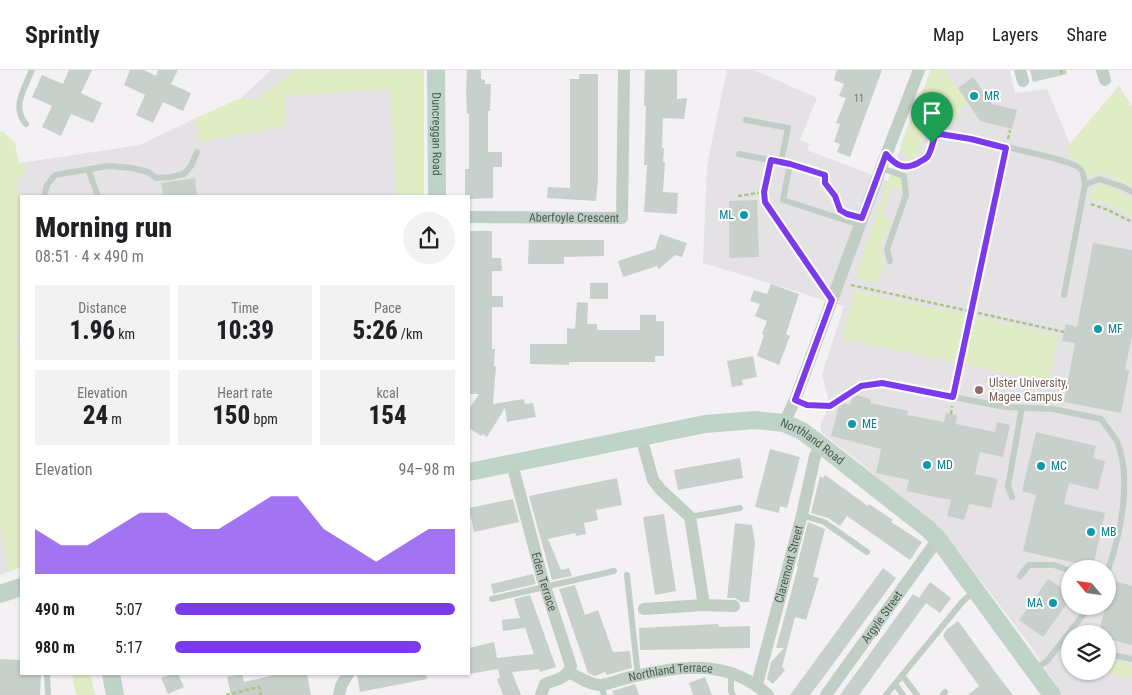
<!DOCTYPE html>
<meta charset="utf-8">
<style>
body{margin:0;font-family:"Roboto Condensed",sans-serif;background:#f2f2f2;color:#202124;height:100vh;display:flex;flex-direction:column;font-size:19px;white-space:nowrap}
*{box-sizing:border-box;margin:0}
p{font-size:16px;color:#757577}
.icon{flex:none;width:28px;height:28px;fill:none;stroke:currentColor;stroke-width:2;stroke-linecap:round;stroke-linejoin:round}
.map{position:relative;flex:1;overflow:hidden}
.details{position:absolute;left:20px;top:125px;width:450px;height:480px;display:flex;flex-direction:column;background:#fff;border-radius:0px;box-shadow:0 1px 4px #0004}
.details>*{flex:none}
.needle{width:32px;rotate:299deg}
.controls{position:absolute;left:1061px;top:490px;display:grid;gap:10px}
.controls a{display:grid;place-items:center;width:55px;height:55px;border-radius:50%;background:#fff;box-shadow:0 1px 4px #0004;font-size:25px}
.pin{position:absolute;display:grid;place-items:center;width:42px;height:42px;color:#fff;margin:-51px -21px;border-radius:50% 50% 50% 0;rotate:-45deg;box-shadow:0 0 5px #0007}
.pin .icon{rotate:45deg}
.round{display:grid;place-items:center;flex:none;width:52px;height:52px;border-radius:26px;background:#f2f2f2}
.head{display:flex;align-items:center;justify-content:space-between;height:85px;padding:0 15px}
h1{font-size:28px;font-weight:800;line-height:38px}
.stats{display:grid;grid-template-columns:repeat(3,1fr);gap:8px;height:85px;padding:5px 15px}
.stats div{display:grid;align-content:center;border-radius:0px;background:#f2f2f2;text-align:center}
.stats b{font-size:25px;font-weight:800}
.stats small{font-size:14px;font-weight:400}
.stats p{font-size:14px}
.chart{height:140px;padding:10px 15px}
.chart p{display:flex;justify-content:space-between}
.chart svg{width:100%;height:90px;margin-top:5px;fill:#7c3aed;opacity:.7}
ul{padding:0 15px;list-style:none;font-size:16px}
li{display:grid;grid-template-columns:80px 60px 1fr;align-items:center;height:38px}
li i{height:12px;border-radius:6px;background:#7c3aed}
header{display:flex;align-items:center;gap:30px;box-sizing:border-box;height:70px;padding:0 25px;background:#fff;border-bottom:1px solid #e0e0e0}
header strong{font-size:24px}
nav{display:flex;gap:28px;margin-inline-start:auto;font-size:18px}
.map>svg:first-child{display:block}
.education{fill:#e4e2e5;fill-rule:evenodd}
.green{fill:#e0ecc4}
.building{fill:#c8d0cc}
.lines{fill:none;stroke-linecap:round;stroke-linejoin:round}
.path{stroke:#a9c77f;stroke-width:2.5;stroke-dasharray:4 2.5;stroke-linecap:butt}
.lane{stroke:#c0cec6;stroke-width:6}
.street{stroke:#c0cec6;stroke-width:12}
.secondary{stroke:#c0d3c8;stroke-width:18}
.route-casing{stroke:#fff;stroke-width:10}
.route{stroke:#7c3aed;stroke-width:6}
.culture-dot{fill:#0f9aa8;stroke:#fff;stroke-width:2}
.education-dot{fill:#8d6e63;stroke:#fff;stroke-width:2}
.labels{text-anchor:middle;stroke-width:4;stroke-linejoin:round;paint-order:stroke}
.number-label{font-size:10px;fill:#6a7a70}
.culture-label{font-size:12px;fill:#0d838f;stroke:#fff;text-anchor:start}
.street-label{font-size:12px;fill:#4a5d51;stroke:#fff}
.education-label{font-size:12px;fill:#785e54;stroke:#fff;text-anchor:start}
</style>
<header>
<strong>Sprintly</strong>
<nav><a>Map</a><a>Layers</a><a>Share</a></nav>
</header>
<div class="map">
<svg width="1132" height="625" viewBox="0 0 1132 625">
<rect width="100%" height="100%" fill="#f3f1f3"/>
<g class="education">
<polygon points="271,0 424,0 424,126 21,126 21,497 0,505 0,96 140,75 194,49 240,29"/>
<path d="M727 0H754L817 28 800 70 809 74 807 80 888 111 931 0H1010L1015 23 1047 19 1070 74 1119 16 1132 37V625H1062L1030 575 954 476 862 394 821 362V352L830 336 822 304 844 236 703 193 707 95ZM1070 499H1108V536H1070ZM1070 564H1108V601H1070Z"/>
</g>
<g class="green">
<polygon points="296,0 424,0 424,126 397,126 390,19 285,26 286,56 200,72 194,49 241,28 255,30"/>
<path d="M931 0H943L958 18 968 34 957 41 959 50H943L931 53C927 59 924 65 921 71 918 81 919 93 904 85L900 76Z"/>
<polygon points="1119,16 1132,37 1132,117 1101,102 1090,107 1068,83 1070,74"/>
<polygon points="2,61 15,73 19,94 24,96 26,101 16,111 17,122 21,130 21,240 16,269 21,292 21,497 9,502 0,457 0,62"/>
<polygon points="890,105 903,109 904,121 892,117 882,146 892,151 881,176 883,193 877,213 855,208"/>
<polygon points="1104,114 1132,129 1132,148 1110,134 1091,130 1089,126 1093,118"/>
<polygon points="854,221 1058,265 1049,312 842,269"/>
<polygon points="1108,589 1132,596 1132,609 1104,601 1108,601"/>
<polygon points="72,604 89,604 92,610 95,625 76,625"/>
</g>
<g class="building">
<polygon points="69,0 92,0 81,23 102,33 93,53 71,44 61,66 42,57 52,36 32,27 42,5 63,14"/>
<polygon points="130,0 144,0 156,6 158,0 178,0 171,14 191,23 183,41 163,32 153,53 136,45 145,25 124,15"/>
<polygon points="467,0 481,0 481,9 485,10 485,14 491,14 490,41 488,41 488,82 502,82 502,97 493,97 493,128 469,129 469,126 465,126 465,99 469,99 469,44 467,44 466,21"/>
<polygon points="645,0 677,0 677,29 687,28 684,49 663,48 662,78 664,78 663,92 665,92 663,122 678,123 677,144 644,142 647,95 644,95 646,36 644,36"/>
<polygon points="837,0 882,0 850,87 837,82 840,74 834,72 840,54 836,53 846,28 839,26 844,14 834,10"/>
<polygon points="1030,0 1066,0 1067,4 1033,12"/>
<polygon points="579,4 598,4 598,109 596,131 547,128 548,117 570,118 570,9 579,9"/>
<polygon points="973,7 992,34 1017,40 1012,59 980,51 958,18"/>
<polygon points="195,108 197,126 163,126 161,113"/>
<polygon points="757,130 759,187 729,188 729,131"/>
<polygon points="469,161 492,161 492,188 501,188 502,201 492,201 492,226 503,226 503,237 492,237 492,279 495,279 494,296 496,296 493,334 524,329 525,334 533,333 536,347 507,352 505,338 487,367 483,364 481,366 469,358 469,339 479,324 469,324"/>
<polygon points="660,164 687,173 682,187 675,185 659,199 657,196 623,207 618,191 655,179"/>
<polygon points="529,170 604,170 604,186 564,187 564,194 528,194"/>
<polygon points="1093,173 1132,180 1132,266 1125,300 1129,301 1121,343 1064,332 1075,273 1062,271 1064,262 1066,254 1077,257"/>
<rect x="590" y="213" width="18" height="16"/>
<polygon points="771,214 799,224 786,264 790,266 779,295 757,286 764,265 762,264 767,251 755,246 760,234 750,231 754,220 767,224"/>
<polygon points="577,232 588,233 587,254 597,254 597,260 640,260 640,245 656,245 656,251 664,251 664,286 655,286 655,292 569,292 569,295 530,294 530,274 567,274 567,258 575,259"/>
<polygon points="753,286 757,307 742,310 743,315 732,317 727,291"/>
<polygon points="856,325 871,329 870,333 908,341 907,345 944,352 946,343 957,345 956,354 995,362 997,352 1010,355 1003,387 980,382 975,404 998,409 991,438 969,434 964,450 947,446 951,430 906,421 909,410 876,403 881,379 831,366 839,336 844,333 850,335 852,328"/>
<polygon points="1036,362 1096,376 1093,388 1105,391 1098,420 1069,413 1064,434 1105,443 1093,497 1023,481 1036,425 1022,421"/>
<polygon points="770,379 800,387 787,438 780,436 779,443 755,437"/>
<polygon points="740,388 743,408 678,420 674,400"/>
<polygon points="825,405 868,436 869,434 893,450 891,452 922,472 910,490 847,446 840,456 828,448 811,443 820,406 823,408"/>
<polygon points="617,408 622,435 596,440 598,450 584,453 586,464 576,466 575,463 548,469 561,500 569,498 572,506 552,510 529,426"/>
<polygon points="513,429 519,452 474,462 469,438"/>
<polygon points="664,444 676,521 655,525 643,447"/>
<polygon points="808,452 825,459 813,507 819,508 806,550 795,547 782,597 785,600 773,614 767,609 771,592 784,578 776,578 798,497 797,496"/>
<polygon points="735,453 752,455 755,473 749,532 741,532 735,528 727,528"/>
<polygon points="883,498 896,508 828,601 810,625 790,625"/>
<polygon points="533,504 536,514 493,524 491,514"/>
<polygon points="1048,509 1070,524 1070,529 1043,567 1019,550"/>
<polygon points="1112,510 1132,516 1132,575 1108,569 1108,564 1098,564 1106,536 1108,536 1108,529"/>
<polygon points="930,512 951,528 940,543 919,528 926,533 859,625 840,625 913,524 919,528"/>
<polygon points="575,515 585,545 598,540 613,582 630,581 632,598 607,605 605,602 595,606 588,603 559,519"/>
<polygon points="530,525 556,597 540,602 539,599 512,602 521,625 503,625 497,609 500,608 498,599 469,604 469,578 494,572 497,588 534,584 525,558 503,561 502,550 520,548 514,529"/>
<polygon points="958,551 996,603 1013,625 968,625 979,616 943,566 946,560"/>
<polygon points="718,554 719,557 750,556 750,578 640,580 639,558"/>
<polygon points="0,589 21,590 21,604 41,604 40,625 0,625"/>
<polygon points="171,604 178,604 184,617 168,624 161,608"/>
<polygon points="242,604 244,612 279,604 307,604 311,625 231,625 227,607"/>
<polygon points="357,604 426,604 427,609 360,622"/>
<polygon points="705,607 712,625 693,625 689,613"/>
<polygon points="635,614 639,625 614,625 612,621"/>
</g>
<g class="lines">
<g class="path">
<polyline points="1061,0 1062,4"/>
<polyline points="1008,69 1010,60"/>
<polyline points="764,122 769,99"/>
<polyline points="738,126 764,122 765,132 823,217"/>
<polyline points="1091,134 1108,140 1132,152"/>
<polyline points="851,215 1064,262"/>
<polyline points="955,318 1004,86"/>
<polyline points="951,344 952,336"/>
<polyline points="226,625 259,617 261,625"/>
</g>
<g class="lane">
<polyline points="746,50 788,58 781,92"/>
<path d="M26 54C11 37 25 18 32 0"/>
<polyline points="739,84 790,94 825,105 825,113 831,119 835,126 840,140 847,144 862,148"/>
<path d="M886 84C896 95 904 100 918 93 921 91 926 89 928 86 931 81 933 72 935 66 947 62 1067 89 1078 97 1084 101 1084 108 1085 115L1064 225"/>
<polyline points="790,94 783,130 860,155"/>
<polyline points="881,98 904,106 906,125 887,179 890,191"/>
<polyline points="88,99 98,126"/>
<polyline points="1085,115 1099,109 1123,117 1132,122"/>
<polyline points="44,126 47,115 55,105 108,96 132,98 148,102 156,108 171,107 184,104 191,96 197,82"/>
<path d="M795 330 807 335 830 336 861 316 882 313 1005 337 1053 339 1101 349C1106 356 1112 364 1117 371 1132 408 1121 463 1108 500"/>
<polyline points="1012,427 1008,416 1022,337"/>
<polyline points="802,445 824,452 867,482"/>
<polyline points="690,447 740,438"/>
<polyline points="627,505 638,606"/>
<polyline points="1020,506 1029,495 1054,495 1070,501"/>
<polyline points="492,529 614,501"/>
<polyline points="1108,584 1132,589"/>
<polyline points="1035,599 1047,591 1090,536"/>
<polyline points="731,603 731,621 733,625"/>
<polyline points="47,604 48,625"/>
<polyline points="902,605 917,625"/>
<polyline points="895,614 903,625"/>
<polyline points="601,615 604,625"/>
<polyline points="886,625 963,531 975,521"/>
<polyline points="943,625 945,622"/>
</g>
<g class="street">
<polyline points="1020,0 1023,11"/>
<polyline points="1102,0 1105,10"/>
<path id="s1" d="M469 147 622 148 624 0"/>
<polyline points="784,353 795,330 881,98 919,0"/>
<polyline points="641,367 653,410 660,419 690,447 704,535"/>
<path id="s2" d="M512 394 542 507 571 596C568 608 555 610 545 614L541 625"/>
<polyline points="644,539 704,535 734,536"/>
<path id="s3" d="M569 602C578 607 591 615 601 615 606 615 624 608 631 607 680 596 728 588 768 625"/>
<path id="s4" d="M757 614 802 445 815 386 821 375"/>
<polyline points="339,625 341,616 348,604"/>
<path id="s5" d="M826 625 938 469"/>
</g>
<g class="secondary">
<path id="s6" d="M436 0 437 126"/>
<path id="s7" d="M469 402 705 354 755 350 784 353 802 361 821 375 928 459 938 469 1052 625"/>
<polyline points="0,524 21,517"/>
<polyline points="111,604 115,625"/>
</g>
</g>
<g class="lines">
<g class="route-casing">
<path id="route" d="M940 64 971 69 1006 78 953 327 882 313 861 316 830 336 807 335 795 330 832 230 765 132 764 122 771 90 790 94 825 105V113L835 126 840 140 847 144 862 148 886 84C896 96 904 100 918 93 921 91 926 89 928 86 931 81 933 72 935 66Z"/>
</g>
<use href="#route" class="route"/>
</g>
<g class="culture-dot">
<circle cx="974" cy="26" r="5"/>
<circle cx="744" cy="145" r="5"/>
<circle cx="1098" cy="259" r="5"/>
<circle cx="852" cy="354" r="5"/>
<circle cx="927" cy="395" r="5"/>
<circle cx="1041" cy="396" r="5"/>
<circle cx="1091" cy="462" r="5"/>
<circle cx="1053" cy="533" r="5"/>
</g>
<circle class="education-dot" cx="979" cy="320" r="5"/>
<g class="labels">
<g class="number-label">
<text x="859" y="32">11</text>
</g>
<g class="culture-label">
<text x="984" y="30">MR</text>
<text x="734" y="149" text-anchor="end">ML</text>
<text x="1108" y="263">MF</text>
<text x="862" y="358">ME</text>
<text x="937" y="399">MD</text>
<text x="1051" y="400">MC</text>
<text x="1101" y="466">MB</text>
<text x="1043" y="537" text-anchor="end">MA</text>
</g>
<g class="street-label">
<text dy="4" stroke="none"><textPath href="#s6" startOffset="64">Duncreggan Road</textPath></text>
<text dy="4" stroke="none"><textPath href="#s1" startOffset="105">Aberfoyle Crescent</textPath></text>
<text dy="4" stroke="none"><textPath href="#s7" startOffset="354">Northland Road</textPath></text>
<text dy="4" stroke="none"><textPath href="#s4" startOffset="124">Claremont Street</textPath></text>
<text dy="4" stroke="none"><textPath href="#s2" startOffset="122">Eden Terrace</textPath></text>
<text dy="4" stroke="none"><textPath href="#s5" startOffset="96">Argyle Street</textPath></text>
<text dy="4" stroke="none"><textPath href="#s3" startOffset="106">Northland Terrace</textPath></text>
</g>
<g class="education-label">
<text x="989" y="317">Ulster University,<tspan x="989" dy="14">Magee Campus</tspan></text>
</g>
</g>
</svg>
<div class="controls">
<a><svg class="needle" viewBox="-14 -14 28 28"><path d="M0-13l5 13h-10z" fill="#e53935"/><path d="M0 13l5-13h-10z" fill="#757577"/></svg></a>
<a><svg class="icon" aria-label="layers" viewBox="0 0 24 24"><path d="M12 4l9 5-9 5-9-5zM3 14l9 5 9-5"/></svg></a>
</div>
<div class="pin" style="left:932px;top:73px;background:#1e9e55"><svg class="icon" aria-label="arrive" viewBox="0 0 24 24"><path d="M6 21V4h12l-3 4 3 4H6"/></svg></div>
<section class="details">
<div class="head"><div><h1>Morning run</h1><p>08:51 · 4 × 490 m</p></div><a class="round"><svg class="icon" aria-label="share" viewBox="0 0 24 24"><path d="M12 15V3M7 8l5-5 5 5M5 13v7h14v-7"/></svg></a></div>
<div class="stats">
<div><p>Distance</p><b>1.96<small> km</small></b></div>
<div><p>Time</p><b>10:39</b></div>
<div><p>Pace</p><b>5:26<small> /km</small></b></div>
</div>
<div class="stats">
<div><p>Elevation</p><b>24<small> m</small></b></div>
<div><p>Heart rate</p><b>150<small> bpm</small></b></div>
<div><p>kcal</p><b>154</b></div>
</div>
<div class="chart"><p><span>Elevation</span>94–98 m</p>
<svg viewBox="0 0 160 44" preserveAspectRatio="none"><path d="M0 44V22L10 30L20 30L30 22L40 14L50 14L60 22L70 22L80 14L90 6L100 6L110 22L120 30L130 38L140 30L150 22L160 22V44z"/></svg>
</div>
<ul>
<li><b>490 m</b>5:07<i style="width:100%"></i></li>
<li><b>980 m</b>5:17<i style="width:88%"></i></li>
</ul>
</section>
</div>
